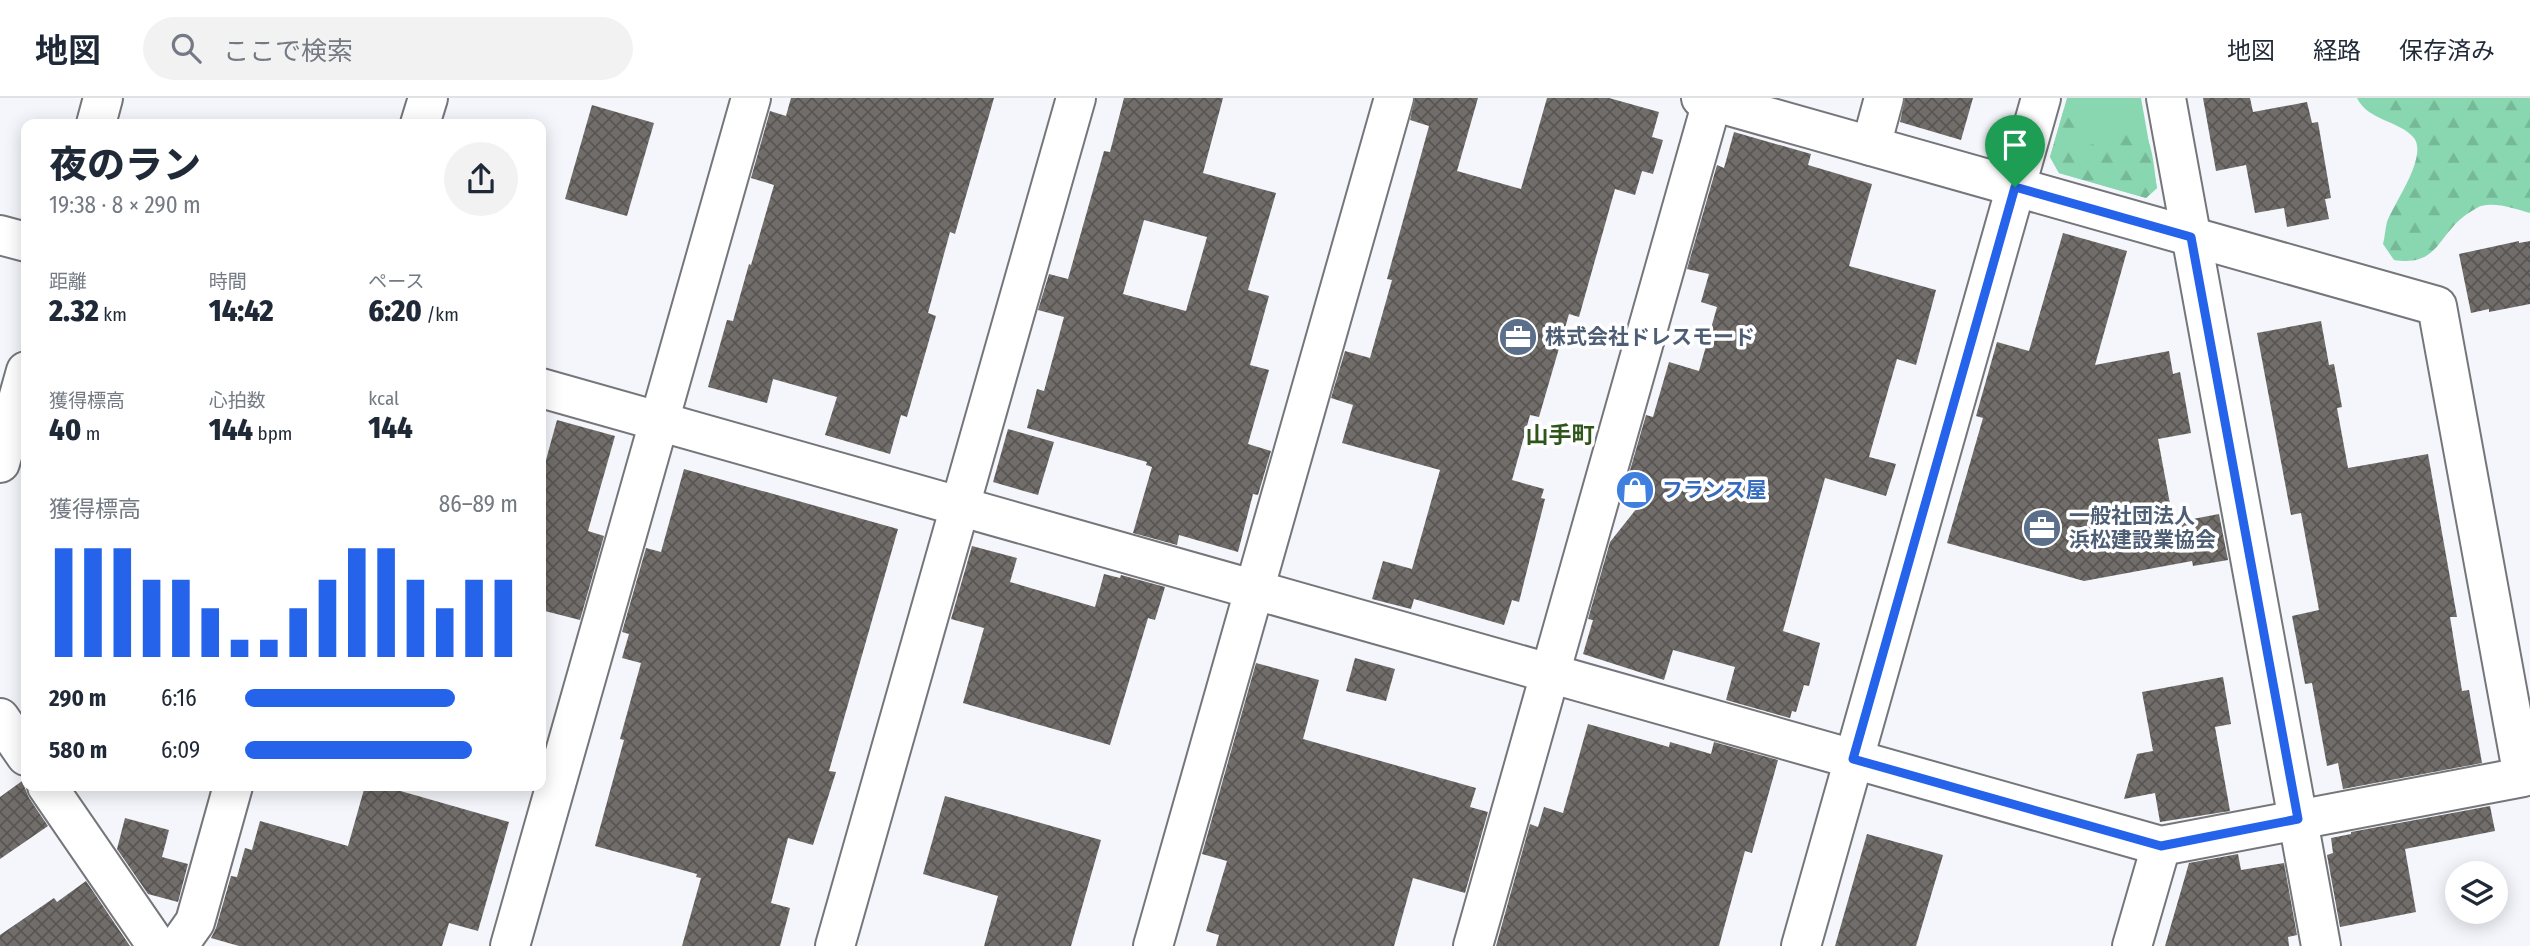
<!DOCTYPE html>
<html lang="ja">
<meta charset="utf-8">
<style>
body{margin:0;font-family:"Fira Sans Condensed","Noto Sans JP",sans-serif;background:#f2f2f3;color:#1f2937;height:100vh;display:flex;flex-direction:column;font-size:26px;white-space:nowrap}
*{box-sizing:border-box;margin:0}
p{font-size:23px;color:#747a83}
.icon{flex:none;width:38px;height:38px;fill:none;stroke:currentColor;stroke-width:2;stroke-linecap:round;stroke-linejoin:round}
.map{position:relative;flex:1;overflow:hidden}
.panel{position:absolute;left:21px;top:21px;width:525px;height:672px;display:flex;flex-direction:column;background:#fff;border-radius:14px;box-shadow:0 4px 18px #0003}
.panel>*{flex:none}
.fabs{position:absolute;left:2445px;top:763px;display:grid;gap:14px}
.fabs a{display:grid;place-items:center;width:63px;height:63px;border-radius:50%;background:#fff;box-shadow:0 4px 18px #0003;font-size:35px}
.pin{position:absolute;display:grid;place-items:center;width:60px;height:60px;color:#fff;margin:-72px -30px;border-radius:50% 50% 50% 0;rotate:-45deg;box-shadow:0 0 7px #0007}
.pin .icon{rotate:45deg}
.round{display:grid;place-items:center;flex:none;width:74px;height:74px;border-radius:37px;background:#f2f2f3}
.head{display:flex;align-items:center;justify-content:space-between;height:119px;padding:0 28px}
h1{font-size:38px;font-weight:800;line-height:52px}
.figures{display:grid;grid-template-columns:repeat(3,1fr);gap:10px;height:119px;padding:7px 28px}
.figures div{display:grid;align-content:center}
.figures b{font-size:30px;font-weight:800}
.figures small{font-size:19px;font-weight:400}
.figures p{font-size:19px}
.chart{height:196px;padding:14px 28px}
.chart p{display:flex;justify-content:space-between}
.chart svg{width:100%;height:126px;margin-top:7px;stroke:#2563eb;stroke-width:6}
ul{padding:0 28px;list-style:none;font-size:23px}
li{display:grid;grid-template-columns:112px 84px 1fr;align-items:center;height:52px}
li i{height:18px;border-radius:9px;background:#2563eb}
header{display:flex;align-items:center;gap:42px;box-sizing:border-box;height:98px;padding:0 35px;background:#fff;border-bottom:2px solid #e0e1e3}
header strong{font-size:33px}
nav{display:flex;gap:38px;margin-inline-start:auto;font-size:24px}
.search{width:490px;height:63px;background:#f2f2f3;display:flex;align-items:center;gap:18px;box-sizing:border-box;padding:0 24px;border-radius:38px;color:#747a83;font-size:26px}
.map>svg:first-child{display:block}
.green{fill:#89d7b1}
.forest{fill:url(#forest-firs)}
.building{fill:url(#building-cross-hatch);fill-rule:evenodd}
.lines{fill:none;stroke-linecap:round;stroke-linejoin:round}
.minor-casing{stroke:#74767a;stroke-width:42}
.minor{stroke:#fff;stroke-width:38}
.route-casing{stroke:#fff;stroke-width:14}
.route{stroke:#2563eb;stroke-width:9}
.labels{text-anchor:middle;stroke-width:7;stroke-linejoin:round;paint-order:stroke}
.service-label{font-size:21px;font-weight:bold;fill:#4e5e75;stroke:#fff;text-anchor:start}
.shop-label{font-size:21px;font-weight:bold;fill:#366cbe;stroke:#fff;text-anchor:start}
.neighbourhood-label{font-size:23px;font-weight:bold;fill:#2e561b;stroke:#fff}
</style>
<header>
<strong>地図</strong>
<div class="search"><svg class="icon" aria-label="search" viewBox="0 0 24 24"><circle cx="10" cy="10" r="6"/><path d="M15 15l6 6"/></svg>ここで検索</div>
<nav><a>地図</a><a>経路</a><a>保存済み</a></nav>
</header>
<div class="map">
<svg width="2530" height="848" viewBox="0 0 2530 848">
<defs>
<pattern id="forest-firs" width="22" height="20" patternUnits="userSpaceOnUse" patternTransform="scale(1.75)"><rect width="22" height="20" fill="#89d7b1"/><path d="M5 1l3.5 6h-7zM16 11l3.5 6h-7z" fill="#76b998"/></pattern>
<pattern id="building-cross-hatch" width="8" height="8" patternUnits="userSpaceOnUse" patternTransform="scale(1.75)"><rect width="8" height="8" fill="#716d6a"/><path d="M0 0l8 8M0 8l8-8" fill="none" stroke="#585553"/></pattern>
</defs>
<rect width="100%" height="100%" fill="#f4f6fb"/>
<polygon class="green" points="2067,0 2141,0 2157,90 2146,100 2059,75 2050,59"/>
<g class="forest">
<path d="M2357 0H2530V115C2515 111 2497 104 2481 108 2477 109 2471 114 2467 116 2437 137 2439 169 2394 162L2383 146C2385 139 2385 131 2387 124 2394 105 2428 59 2414 40 2399 22 2368 23 2357 0Z"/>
<path d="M2075 3 2080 7 2081 13 2076 43 2081 50C2093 48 2105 38 2116 32 2153 10 2153 67 2157 90L2146 100 2059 75 2050 59 2064 11 2068 4Z"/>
</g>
<g class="building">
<polygon points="791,0 994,0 955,136 950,134 928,215 936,218 907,319 901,317 890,356 825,337 837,299 773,281 767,305 708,289 727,222 733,223 749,166 751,167 774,87 751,80 770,13 786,18"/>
<path d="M1124 0H1223L1203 75 1276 95 1248 192 1269 198 1250 267 1269 272 1248 346 1271 353 1258 397 1253 396 1238 454 1179 437 1177 447 1133 435 1152 369 1146 367 1147 364 1027 330 1037 291 1044 293 1064 219 1038 212 1049 176 1068 181 1104 53 1110 54ZM1144 122 1207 139 1186 213 1123 196Z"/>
<polygon points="1415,0 1478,0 1457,73 1521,91 1547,0 1609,0 1659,14 1652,39 1663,42 1653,76 1642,73 1635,97 1615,91 1579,219 1569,216 1539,319 1530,317 1512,382 1544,391 1541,400 1545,401 1519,504 1512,502 1504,527 1414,501 1411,511 1372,501 1383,463 1412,471 1440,372 1342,345 1353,307 1331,300 1345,253 1370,260 1392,182 1387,181 1429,28 1410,22"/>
<polygon points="1905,0 1973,0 1961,42 1900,24"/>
<polygon points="2203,0 2250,0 2253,14 2307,4 2312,25 2318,24 2331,100 2325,101 2329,121 2287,129 2284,110 2255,115 2246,67 2216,73"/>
<polygon points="592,7 654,25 627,118 565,101"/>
<polygon points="1734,34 1811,56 1808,67 1872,86 1849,168 1936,192 1916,267 1897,261 1869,359 1896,366 1886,398 1825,380 1783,533 1820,545 1809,588 1804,587 1796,614 1792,613 1790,620 1726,602 1735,569 1673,552 1664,582 1583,556 1593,522 1588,521 1610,444 1641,405 1622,400 1646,317 1653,319 1669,264 1699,273 1717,209 1701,204 1709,176 1687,171 1717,67 1724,70"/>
<polygon points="2063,135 2127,153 2095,267 2169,253 2173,276 2180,274 2191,335 2158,341 2173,422 2177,422 2177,424 2219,416 2228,462 2193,468 2192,463 2084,483 1947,445 1983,320 1976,318 1997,244 2029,253"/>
<polygon points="2519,143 2519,145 2530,143 2530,206 2489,214 2489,211 2471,215 2459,156"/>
<polygon points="2321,223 2329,267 2334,266 2342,309 2337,310 2348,370 2428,356 2457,519 2450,519 2462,593 2469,592 2482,665 2343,691 2338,665 2327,668 2312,585 2305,586 2292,518 2319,512 2301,415 2291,417 2257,235"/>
<polygon points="557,322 615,338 588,433 604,438 580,522 541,512 541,380"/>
<polygon points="1008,331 1054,344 1038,397 993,384"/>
<polygon points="684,371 898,431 829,673 836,674 813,747 788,740 771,805 790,810 780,848 682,848 701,780 696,779 697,776 595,748 624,642 620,641 641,565 622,560 629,536 622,534 646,450 661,454"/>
<polygon points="972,448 1017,460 1010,484 1095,509 1104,476 1120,480 1121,477 1165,489 1155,522 1148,520 1110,647 963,605 984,530 951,521"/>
<polygon points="1355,560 1395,571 1386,603 1346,593"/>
<polygon points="1256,565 1319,582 1303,641 1476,690 1470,709 1488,714 1465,795 1413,780 1394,848 1216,848 1219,837 1206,833 1227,763 1202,756"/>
<polygon points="2223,579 2231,626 2215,629 2230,713 2160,724 2155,695 2124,701 2137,656 2153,653 2142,594"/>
<polygon points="1588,626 1669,649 1670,644 1711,656 1714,644 1778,662 1752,755 1745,753 1719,848 1496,848 1530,726 1538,729 1544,709 1563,715"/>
<polygon points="22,683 29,700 48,728 0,761 0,699"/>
<polygon points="365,688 383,688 509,724 478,833 449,825 442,848 239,848 211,840 216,830 231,778 237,779 245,750 252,752 260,723 348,748"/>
<polygon points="945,698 1101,742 1071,848 984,848 998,798 923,776"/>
<polygon points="2490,708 2495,733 2405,751 2416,814 2340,829 2327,757 2333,755 2331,740 2351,736 2351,734"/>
<polygon points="125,720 169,732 162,759 188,766 178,804 148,796 117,751"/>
<polygon points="1867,736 1943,757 1916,848 1835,848"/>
<polygon points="2238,756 2241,772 2284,765 2297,837 2288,839 2289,848 2165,848 2189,765"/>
<polygon points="86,783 130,848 0,848 0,837 54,800 57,804"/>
</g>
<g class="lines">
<g class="minor-casing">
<g id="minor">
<polyline points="2166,0 2321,848"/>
<polyline points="96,26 103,0"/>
<polyline points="420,26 428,0"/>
<polyline points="1871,48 1884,0"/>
<polyline points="0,137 26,144"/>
<polyline points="541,290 2161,748 2523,679 2437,208 1701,0"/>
<polyline points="0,365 26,273"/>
<polyline points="0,620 26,658"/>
<polyline points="47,688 157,848"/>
<polyline points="178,848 195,824 233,688"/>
<polyline points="510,848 751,0"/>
<polyline points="835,848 1076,0"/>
<polyline points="1153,848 1394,0"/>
<polyline points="1473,848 1713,0"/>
<polyline points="1801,848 2041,0"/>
<polyline points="2132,848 2161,748"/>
</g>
</g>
<use href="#minor" class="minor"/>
</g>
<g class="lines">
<g class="route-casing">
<polygon id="route" points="2015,89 2191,139 2298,721 2161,748 1853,661"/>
</g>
<use href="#route" class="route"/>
</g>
<defs>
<g id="office-disc" transform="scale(2.0125)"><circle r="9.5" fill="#5c6f8a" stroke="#fff"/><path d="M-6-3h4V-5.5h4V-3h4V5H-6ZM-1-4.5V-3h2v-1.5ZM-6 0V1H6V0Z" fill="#fff"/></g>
<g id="shop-disc" transform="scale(2.0125)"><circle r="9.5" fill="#3f7fe0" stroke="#fff"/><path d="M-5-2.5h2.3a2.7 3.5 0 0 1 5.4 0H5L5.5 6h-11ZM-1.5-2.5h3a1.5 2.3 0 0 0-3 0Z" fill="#fff"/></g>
</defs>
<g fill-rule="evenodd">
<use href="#office-disc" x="1518" y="239"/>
<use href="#shop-disc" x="1635" y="392"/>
<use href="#office-disc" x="2042" y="430"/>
</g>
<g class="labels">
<g class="service-label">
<text x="1545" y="246">株式会社ドレスモード</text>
<text x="2069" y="425">一般社団法人<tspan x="2069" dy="24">浜松建設業協会</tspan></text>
</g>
<g class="shop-label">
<text x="1662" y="399">フランス屋</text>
</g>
<g class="neighbourhood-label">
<text x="1560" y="345">山手町</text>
</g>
</g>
</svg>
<div class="fabs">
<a><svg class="icon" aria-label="layers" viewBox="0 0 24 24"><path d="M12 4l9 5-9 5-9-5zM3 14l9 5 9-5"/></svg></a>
</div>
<div class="pin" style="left:2015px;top:89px;background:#1e9e55"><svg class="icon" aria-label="arrive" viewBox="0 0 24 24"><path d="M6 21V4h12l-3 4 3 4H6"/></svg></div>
<section class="panel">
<div class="head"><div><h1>夜のラン</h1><p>19:38 · 8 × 290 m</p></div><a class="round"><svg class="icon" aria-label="share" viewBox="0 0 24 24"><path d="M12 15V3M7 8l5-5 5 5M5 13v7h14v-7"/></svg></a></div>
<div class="figures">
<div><p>距離</p><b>2.32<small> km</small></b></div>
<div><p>時間</p><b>14:42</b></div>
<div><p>ペース</p><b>6:20<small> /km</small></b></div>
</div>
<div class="figures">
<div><p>獲得標高</p><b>40<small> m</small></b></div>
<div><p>心拍数</p><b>144<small> bpm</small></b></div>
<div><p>kcal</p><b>144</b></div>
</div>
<div class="chart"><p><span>獲得標高</span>86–89 m</p>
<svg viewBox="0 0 160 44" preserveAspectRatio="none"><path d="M5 44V6M15 44V6M25 44V6M35 44V17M45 44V17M55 44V27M65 44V38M75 44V38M85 44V27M95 44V17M105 44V6M115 44V6M125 44V17M135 44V27M145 44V17M155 44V17"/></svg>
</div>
<ul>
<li><b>290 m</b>6:16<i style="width:77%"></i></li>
<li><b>580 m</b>6:09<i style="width:83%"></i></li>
</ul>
</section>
</div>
